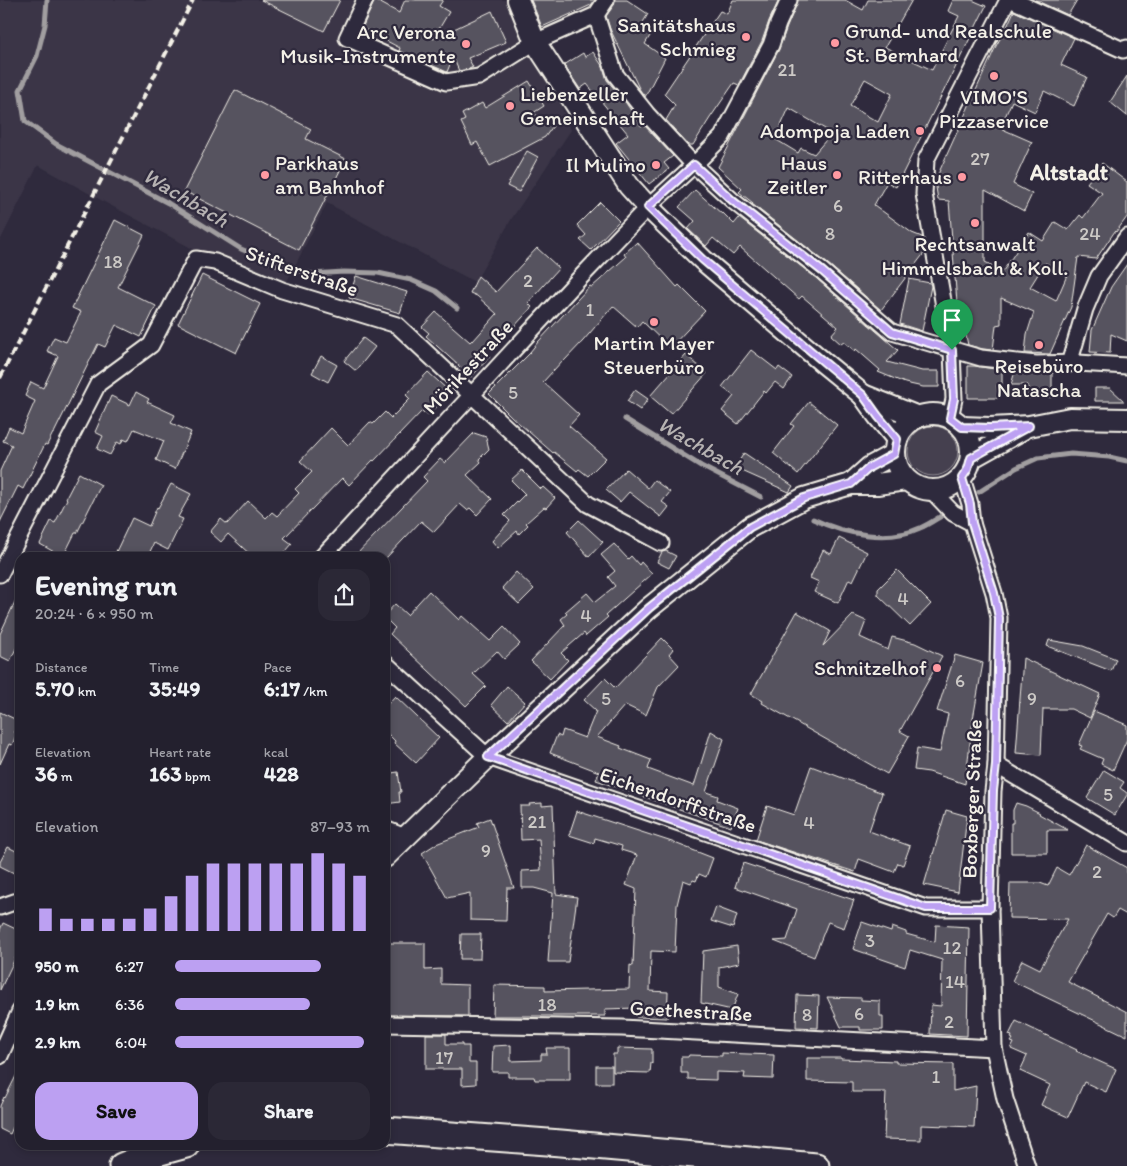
<!DOCTYPE html>
<meta charset="utf-8">
<style>
body{margin:0;font-family:Itim,sans-serif;background:#2b2836;color:#f1f3f6;height:100vh;display:flex;flex-direction:column;font-size:19px;white-space:nowrap}
*{box-sizing:border-box;margin:0}
p{font-size:16px;color:#a3a3aa}
.icon{flex:none;width:28px;height:28px;fill:none;stroke:currentColor;stroke-width:2;stroke-linecap:round;stroke-linejoin:round}
.map{position:relative;flex:1;overflow:hidden}
.drawer{position:absolute;left:15px;top:552px;width:375px;height:598px;display:flex;flex-direction:column;background:#23202e;border-radius:15px;box-shadow:0 2px 8px #0003,0 0 0 1px #403e4a}
.drawer>*{flex:none}
.pin{position:absolute;display:grid;place-items:center;width:42px;height:42px;color:#fff;margin:-51px -21px;border-radius:50% 50% 50% 0;rotate:-45deg;box-shadow:0 0 5px #0007}
.pin .icon{rotate:45deg}
.round{display:grid;place-items:center;flex:none;width:52px;height:52px;border-radius:15px;background:#2b2836}
.head{display:flex;align-items:center;justify-content:space-between;height:85px;padding:0 20px}
h1{font-size:28px;font-weight:700;line-height:38px}
.stats{display:grid;grid-template-columns:repeat(3,1fr);gap:8px;height:85px;padding:5px 20px}
.stats div{display:grid;align-content:center}
.stats b{font-size:21px;font-weight:700}
.stats small{font-size:14px;font-weight:400}
.stats p{font-size:14px}
.chart{height:140px;padding:10px 20px}
.chart p{display:flex;justify-content:space-between}
.chart svg{width:100%;height:90px;margin-top:5px;stroke:#bca0f2;stroke-width:6}
.button{display:flex;gap:10px;margin-top:auto;padding:10px 20px}
.button a{flex:1;height:58px;border-radius:15px;background:#bca0f2;color:#111;font-size:20px;font-weight:700;line-height:58px;text-align:center}
.button a+a{background:#2b2836;color:#f1f3f6}
ul{padding:0 20px;list-style:none;font-size:16px}
li{display:grid;grid-template-columns:80px 60px 1fr;align-items:center;height:38px}
li i{height:12px;border-radius:6px;background:#bca0f2}
.map>svg:first-child{display:block}
.built{fill:#3b3647}
.green{fill:#454050;stroke:#9c989c}
.lines{fill:none;stroke-linecap:round;stroke-linejoin:round}
.stream{stroke:#a19ea0;stroke-width:5}
.building{fill:#56525f;stroke:#f4f1e8;fill-rule:evenodd}
.minor-casing{stroke:#f4f1e8;stroke-width:19}
.tertiary-casing{stroke:#f4f1e8;stroke-width:24}
.primary-casing{stroke:#f4f1e8;stroke-width:29}
.minor{stroke:#2f2a3d;stroke-width:15}
.tertiary{stroke:#2f2a3d;stroke-width:20}
.primary{stroke:#2f2a3d;stroke-width:25}
.rail{stroke:#f4f1e8;stroke-width:4;stroke-dasharray:8 4;stroke-linecap:butt}
.route-casing{stroke:#fff;stroke-width:10}
.route{stroke:#bca0f2;stroke-width:6}
.poi-dot{fill:#ff9aa2;stroke:#2f2a3d;stroke-width:2}
.labels{text-anchor:middle;stroke-width:4.5;stroke-linejoin:round;paint-order:stroke}
.number-label{font-size:19px;fill:#ccc9c6}
.poi-label{font-size:21px;fill:#f4f1e8;stroke:#2f2a3d;text-anchor:end}
.street-label{font-size:21px;fill:#f4f1e8;stroke:#2f2a3d}
.neighbourhood-label{font-size:22px;font-weight:bold;fill:#f4f1e8;stroke:#2f2a3d}
.water-label{font-size:22px;font-style:italic;fill:#b6b2b2;stroke:#2f2a3d}
</style>
<div class="map">
<svg width="1127" height="1166" viewBox="0 0 1127 1166">
<rect width="100%" height="100%" fill="#2f2a3d"/>
<filter id="ink" filterUnits="userSpaceOnUse"><feTurbulence type="fractalNoise" baseFrequency=".02" numOctaves="2"/><feDisplacementMap in="SourceGraphic" scale="10" xChannelSelector="R" yChannelSelector="G"/><feConvolveMatrix kernelMatrix="1 2 1 2 8 2 1 2 1" color-interpolation-filters="sRGB"/></filter>
<g filter="url(#ink)">
<polygon class="built" points="0,0 518,0 571,130 512,218 475,282 327,203 284,287 197,251 108,204 38,165 0,241"/>
<circle class="green" cx="933" cy="451" r="25"/>
<g class="lines">
<g class="stream">
<polyline points="47,0 45,25 37,56 20,90 25,121 56,144 168,203 241,249 278,265 312,274 344,272 378,273 411,280 436,291 457,308"/>
<polyline points="625,419 701,466 761,497"/>
<polyline points="979,492 1016,468 1038,458 1071,454 1109,457 1127,461"/>
<path d="M813 519C844 534 888 543 920 528 928 525 936 519 943 515"/>
</g>
</g>
<g class="building">
<polygon points="261,0 340,0 324,31"/>
<polygon points="375,0 399,13 405,0 443,0 439,6 449,12 433,39 492,11 506,42 468,58 473,67 469,69 459,71 453,57 447,72 399,51 400,48 362,28"/>
<polygon points="531,0 595,0 591,5 542,27"/>
<polygon points="615,0 627,0 648,14 642,24 653,31 645,44 665,58 645,97 640,90 610,29 606,16 614,5"/>
<polygon points="733,0 779,0 769,21 762,41 739,85 734,83 710,118 693,145 688,145 666,120 675,105 664,94 720,11 727,14"/>
<path d="M798 0H845L863 10 868 0H912L885 47 932 70 959 16 948 11 953 0H972L986 6 896 187 887 182 874 205 912 233 922 237 925 252 881 310 828 264 752 204 753 203 739 192 742 189 718 167 779 49 787 27ZM865 79 892 94 878 122 850 106ZM789 108 832 133 814 154 801 148 798 153 775 139Z"/>
<polygon points="1035,0 1077,0 1068,15"/>
<path d="M1014 11 1074 38 1061 65 1087 77 1074 106 1044 91 1035 112 1012 101 1000 128 1032 142 1013 184 1032 194 1024 211 985 190V262L1003 271 1029 232 1043 241 1055 222 1068 230 1080 215 1083 218 1102 193 1087 183 1102 163 1127 182V217L1116 232 1115 231 1096 259 1078 257 1071 307 1050 354 1025 353 1027 334 1034 312 1001 298V324L996 325 993 350 983 349 968 345 959 303H957L949 201 938 200 935 181 996 46 1001 37 1002 38ZM1045 263 1068 273 1056 301 1030 287Z"/>
<polygon points="593,52 603,67 607,80 626,103 641,126 644,125 673,156 664,163 669,169 649,184 616,143 628,134 587,84 580,89 564,65 583,53 585,57"/>
<polygon points="1127,76 1127,116 1110,102"/>
<polygon points="529,81 544,106 533,113 553,126 545,137 490,166 477,142 472,145 461,122 465,120 462,114 482,103 485,108"/>
<polygon points="235,90 311,129 306,139 346,159 299,250 184,191"/>
<polygon points="527,151 538,157 519,192 507,186"/>
<polygon points="695,190 722,214 723,213 734,224 739,218 816,278 869,325 868,324 898,350 887,362 922,371 939,371 939,387 923,387 905,383 878,372 880,370 856,349 855,351 844,342 841,344 831,335 838,327 802,296 799,299 740,247 733,255 713,238 706,246 688,229 695,221 679,207"/>
<polygon points="600,202 619,221 591,250 580,240 586,235 577,225"/>
<polygon points="115,220 144,235 118,287 156,306 141,337 116,325 105,347 98,344 54,433 53,433 47,445 45,444 23,489 18,486 0,522 0,471 12,445 3,441 9,427 21,433 35,401 25,396 31,382 43,388 58,356 47,351 54,337 66,342 81,312 72,308"/>
<polygon points="637,242 677,287 679,285 705,311 670,348 642,321 637,327 613,306 583,341 564,361 563,360 543,382 579,415 569,426 606,458 588,476 579,469 577,471 554,452 553,453 512,417 489,394 531,352 530,352 538,342 590,286 592,287 626,257 624,254"/>
<polygon points="537,248 559,268 528,303 532,307 513,328 508,324 484,350 490,357 471,377 426,336 429,333 422,327 436,312 470,342 472,340 473,341 497,314 477,296 470,293 478,276 496,292"/>
<polygon points="1127,264 1127,341 1111,334 1110,353 1090,352 1092,330 1111,287"/>
<polygon points="202,275 260,304 236,353 178,324"/>
<polygon points="356,276 407,292 400,313 349,298"/>
<polygon points="909,279 930,283 931,286 922,331 900,324"/>
<polygon points="363,338 375,347 356,371 344,361"/>
<polygon points="751,350 777,370 779,367 792,377 784,389 775,382 766,393 764,391 738,424 722,411 734,396 722,387"/>
<polygon points="686,355 707,373 671,414 650,396"/>
<polygon points="321,356 337,365 328,382 312,373"/>
<polygon points="968,366 974,366 1002,370 1002,385 997,385 998,398 968,398"/>
<polygon points="1015,371 1035,373 1052,373 1052,397 1028,398 1028,385 1011,385"/>
<polygon points="428,372 450,392 427,416 422,411 374,461 373,460 349,485 342,478 284,538 292,544 280,558 254,558 228,534 221,542 210,532 221,519 227,524 248,501 266,518 272,512 277,516 299,493 295,489 312,472 300,461 331,428 348,445 370,422 373,424 385,412 391,418 410,399 406,395"/>
<polygon points="1095,388 1110,388 1124,401 1095,401"/>
<polygon points="635,390 648,399 640,410 627,401"/>
<polygon points="136,392 149,399 147,402 175,415 171,423 191,432 175,469 156,460 164,441 134,429 128,441 123,439 121,444 117,442 110,455 97,449 103,436 95,432 111,396 130,405"/>
<polygon points="809,402 837,425 798,474 773,453 794,426 791,424"/>
<polygon points="474,433 486,437 489,449 479,459 481,462 467,475 492,499 477,515 470,508 467,510 460,504 434,532 421,521 386,558 353,558 427,481 423,477 440,459 445,463"/>
<polygon points="744,453 793,486 789,492 742,471 736,466"/>
<polygon points="626,469 648,488 654,480 670,492 662,502 669,507 661,517 629,492 620,502 606,490"/>
<polygon points="522,470 541,489 543,487 555,498 546,508 544,507 526,523 528,525 519,534 517,531 498,548 492,541 510,521 504,515 525,494 511,480"/>
<polygon points="79,473 101,485 77,533 75,533 63,557 40,544 51,521 55,523 67,499 66,498"/>
<polygon points="171,484 191,494 178,517 183,519 168,550 154,543 147,558 113,558 132,518 149,526 157,507 158,508"/>
<polygon points="579,520 603,542 589,557 567,532"/>
<polygon points="839,538 867,552 853,581 849,579 838,603 814,592 819,582 810,578 823,550 831,554"/>
<polygon points="614,544 628,559 631,556 639,565 641,562 652,574 606,615 608,617 586,636 584,633 561,653 568,660 550,679 531,661 565,625 561,619 567,614 565,612 587,593 595,602 615,586 608,577 615,571 601,555"/>
<polygon points="666,551 676,556 669,568 657,562 662,552"/>
<polygon points="897,570 931,604 910,626 878,595 878,589"/>
<polygon points="516,572 534,589 519,604 502,588"/>
<polygon points="20,591 20,640 10,661 0,656 0,634"/>
<polygon points="429,591 459,620 462,616 490,641 504,627 520,644 504,659 497,651 473,674 486,686 466,706 390,634 395,628 385,618 385,615 395,604 407,615"/>
<polygon points="797,612 830,631 823,646 853,615 866,621 860,637 888,650 892,637 915,643 942,656 900,731 909,736 887,774 762,703 763,701 751,694"/>
<polygon points="662,638 673,649 669,654 679,665 658,687 646,715 625,705 597,737 621,746 620,748 651,760 648,769 694,786 711,731 724,739 706,792 718,796 717,800 738,808 731,827 596,780 599,772 550,753 557,735 561,737 563,730 585,738 596,711 584,700 605,678 615,688"/>
<polygon points="1049,640 1083,646 1116,659 1111,671 1047,646"/>
<polygon points="955,655 983,663 973,719 965,784 929,772 914,770 917,748 940,752 948,714 937,711"/>
<polygon points="1023,658 1100,694 1090,718 1071,709 1043,709 1041,755 1016,753"/>
<polygon points="507,686 525,702 508,721 491,705"/>
<polygon points="395,696 439,738 416,763 394,743 395,741 385,731 385,707"/>
<polygon points="1094,711 1127,725 1127,739 1113,770 1101,764 1103,759 1080,749 1082,746 1079,745"/>
<polygon points="0,712 19,721 14,732 17,733 12,745 9,744 0,764"/>
<polygon points="811,766 882,793 869,831 910,846 903,865 898,863 894,872 859,859 855,872 756,840 767,806 794,815"/>
<polygon points="1104,770 1124,782 1120,788 1127,793 1127,795 1115,815 1087,798"/>
<polygon points="398,772 401,792 399,792 400,802 385,804 385,774"/>
<polygon points="542,803 542,806 553,805 556,894 577,897 568,962 548,962 553,893 534,888 522,888 522,871 541,870 539,839 521,840 520,806 530,806 529,804"/>
<polygon points="1016,803 1026,806 1040,813 1039,814 1068,830 1047,830 1047,853 1011,853 1011,823 1013,823 1013,810"/>
<polygon points="946,810 967,816 958,892 924,885"/>
<polygon points="577,811 672,842 713,858 706,877 699,874 696,881 693,880 691,883 683,880 677,905 675,952 651,951 650,991 668,992 667,1018 636,1017 636,1008 605,1009 605,1016 493,1016 494,985 545,986 545,991 629,989 630,965 633,966 636,889 626,885 637,855 621,850 622,846 595,838 594,843 569,835"/>
<polygon points="490,818 514,888 507,888 506,921 470,920 470,893 447,898 422,853 436,844 479,827 477,823"/>
<polygon points="1086,845 1127,868 1127,915 1118,910 1113,918 1107,914 1068,982 1127,1012 1127,1036 1012,981 1022,960 1040,969 1068,919 1009,918 1010,883 1040,883 1048,886 1057,868 1069,875"/>
<polygon points="8,847 20,853 20,876 0,866 0,862"/>
<polygon points="743,863 854,900 844,928 828,922 814,957 774,941 787,940 797,909 735,887"/>
<polygon points="716,907 737,915 733,928 711,921"/>
<polygon points="862,922 891,932 892,927 906,932 906,934 935,942 936,925 969,927 967,1036 930,1034 931,1005 941,1006 942,960 910,950 905,967 853,949"/>
<polygon points="3,923 20,931 20,948 0,990 0,930"/>
<polygon points="461,934 481,934 480,959 460,959"/>
<polygon points="389,943 425,943 425,970 441,969 441,984 468,985 468,1016 385,1015 385,988 388,987"/>
<polygon points="737,946 739,963 719,967 719,987 738,994 732,1010 701,1003 703,951"/>
<polygon points="797,995 819,996 818,1028 796,1027"/>
<polygon points="827,997 861,998 861,1000 880,1001 880,1016 883,1016 883,1030 860,1030 860,1027 841,1027"/>
<polygon points="1016,1021 1077,1050 1076,1051 1116,1069 1106,1092 1084,1082 1068,1117 1041,1105 1050,1085 1020,1071 1027,1056 1011,1049 1014,1043 1011,1042 1013,1039 1011,1038 1012,1036 1009,1035"/>
<polygon points="426,1034 446,1034 446,1044 462,1044 462,1046 469,1046 469,1063 476,1063 476,1084 462,1085 462,1069 426,1069"/>
<polygon points="511,1045 511,1061 541,1060 541,1054 547,1054 546,1048 570,1048 570,1080 535,1080 534,1077 508,1077 508,1072 492,1072 493,1046"/>
<polygon points="617,1048 652,1049 652,1064 651,1063 650,1073 613,1072 613,1054 617,1054"/>
<polygon points="722,1053 774,1055 773,1079 744,1078 745,1073 716,1072 716,1080 688,1079 688,1073 681,1073 681,1057 688,1057 689,1055 722,1056"/>
<polygon points="807,1058 841,1058 841,1059 896,1061 896,1063 953,1064 953,1091 976,1086 974,1127 921,1125 921,1140 884,1139 886,1092 852,1092 852,1082 807,1081"/>
<rect x="596" y="1066" width="16" height="17"/>
<polygon points="20,1068 20,1111 10,1134 0,1129 0,1106 4,1097 5,1098"/>
</g>
<g class="lines">
<g class="minor-casing">
<g id="minor">
<polyline points="365,0 347,38 446,82 479,77 535,42 596,15 606,0"/>
<polyline points="1012,0 1123,50 1127,48"/>
<polyline points="596,15 615,74 647,114 694,165 733,201 822,271 892,332 981,358 1036,364 1078,363 1127,366"/>
<polyline points="1069,364 1085,309 1099,276 1127,237"/>
<polyline points="950,418 954,399 952,351 924,194 926,160 1008,0"/>
<polyline points="962,478 970,504 972,523 994,593 999,618 996,765 993,791 990,908 994,1048 1005,1099 1027,1166"/>
<polyline points="932,491 953,513 972,523"/>
<polyline points="321,558 579,279 648,207 694,165 722,137 771,45 778,24 789,0"/>
<polyline points="0,574 98,384 151,345 196,259 215,262 282,290 397,325 588,504 661,543"/>
<polyline points="385,663 488,757 926,908 990,908"/>
<polyline points="996,765 1127,843"/>
<polyline points="385,829 405,837"/>
<polyline points="0,907 20,900"/>
<polyline points="385,1024 622,1028 994,1048"/>
<polyline points="0,1056 20,1011"/>
</g>
</g>
<g class="tertiary-casing">
<g id="tertiary">
<polyline points="518,0 535,42 629,186 648,207 703,260 825,364 863,395 878,416 897,439"/>
<polyline points="863,395 918,417"/>
<circle cx="933" cy="452" r="38"/>
<polyline points="962,427 990,428 1029,426 1070,418 1127,419"/>
<polyline points="971,458 1023,429"/>
<polyline points="851,484 870,467 894,454"/>
<polyline points="385,857 488,757 649,608 750,527 804,498 851,484 877,484 906,480"/>
</g>
</g>
<g class="primary-casing">
<g id="primary">
<polyline points="385,1130 561,1143 816,1166"/>
<polyline points="122,1166 146,1156 186,1145"/>
</g>
</g>
<use href="#minor" class="minor"/>
<use href="#tertiary" class="tertiary"/>
<use href="#primary" class="primary"/>
<polyline class="rail" points="0,378 193,0"/>
</g>
</g>
<g class="lines" filter="url(#ink)">
<g class="route-casing">
<polygon id="route" points="694,165 733,201 822,271 892,332 952,350 954,399 950,418 962,427 990,428 1029,426 971,458 968,469 962,478 970,504 972,523 994,593 999,618 996,765 993,791 990,908 926,908 488,757 649,608 750,527 804,498 851,484 870,467 894,454 897,439 878,416 863,395 703,260 648,207"/>
</g>
<use href="#route" class="route"/>
</g>
<g class="poi-dot">
<circle cx="746" cy="37" r="5"/>
<circle cx="835" cy="43" r="5"/>
<circle cx="466" cy="44" r="5"/>
<circle cx="994" cy="76" r="5"/>
<circle cx="510" cy="106" r="5"/>
<circle cx="920" cy="131" r="5"/>
<circle cx="656" cy="165" r="5"/>
<circle cx="265" cy="175" r="5"/>
<circle cx="837" cy="175" r="5"/>
<circle cx="962" cy="177" r="5"/>
<circle cx="975" cy="223" r="5"/>
<circle cx="654" cy="322" r="5"/>
<circle cx="1039" cy="345" r="5"/>
<circle cx="937" cy="668" r="5"/>
</g>
<g class="labels">
<g class="number-label">
<text x="787" y="76">21</text>
<text x="980" y="165">27</text>
<text x="838" y="212">6</text>
<text x="830" y="240">8</text>
<text x="1090" y="240">24</text>
<text x="113" y="268">18</text>
<text x="528" y="287">2</text>
<text x="590" y="316">1</text>
<text x="513" y="399">5</text>
<text x="903" y="605">4</text>
<text x="586" y="622">4</text>
<text x="960" y="687">6</text>
<text x="606" y="705">5</text>
<text x="1032" y="705">9</text>
<text x="1108" y="801">5</text>
<text x="537" y="828">21</text>
<text x="809" y="829">4</text>
<text x="486" y="857">9</text>
<text x="1097" y="878">2</text>
<text x="870" y="947">3</text>
<text x="952" y="954">12</text>
<text x="955" y="988">14</text>
<text x="547" y="1011">18</text>
<text x="859" y="1020">6</text>
<text x="807" y="1021">8</text>
<text x="949" y="1028">2</text>
<text x="444" y="1064">17</text>
<text x="936" y="1083">1</text>
</g>
<g class="poi-label">
<text x="736" y="32">Sanitätshaus<tspan x="736" dy="24">Schmieg</tspan></text>
<text x="845" y="38" text-anchor="start">Grund- und Realschule<tspan x="845" dy="24">St. Bernhard</tspan></text>
<text x="456" y="39">Arc Verona<tspan x="456" dy="24">Musik-Instrumente</tspan></text>
<text x="520" y="101" text-anchor="start">Liebenzeller<tspan x="520" dy="24">Gemeinschaft</tspan></text>
<text x="994" y="104" text-anchor="middle">VIMO'S<tspan x="994" dy="24">Pizzaservice</tspan></text>
<text x="910" y="138">Adompoja Laden</text>
<text x="275" y="170" text-anchor="start">Parkhaus<tspan x="275" dy="24">am Bahnhof</tspan></text>
<text x="827" y="170">Haus<tspan x="827" dy="24">Zeitler</tspan></text>
<text x="646" y="172">Il Mulino</text>
<text x="952" y="184">Ritterhaus</text>
<text x="975" y="251" text-anchor="middle">Rechtsanwalt<tspan x="975" dy="24">Himmelsbach &amp; Koll.</tspan></text>
<text x="654" y="350" text-anchor="middle">Martin Mayer<tspan x="654" dy="24">Steuerbüro</tspan></text>
<text x="1039" y="373" text-anchor="middle">Reisebüro<tspan x="1039" dy="24">Natascha</tspan></text>
<text x="927" y="675">Schnitzelhof</text>
</g>
<g class="street-label">
<text transform="translate(302 271) rotate(19)" y="7">Stifterstraße</text>
<text transform="translate(468 367) rotate(-47)" y="7">Mörikestraße</text>
<text transform="translate(972 799) rotate(-88)" y="7">Boxberger Straße</text>
<text transform="translate(678 800) rotate(19)" y="7">Eichendorffstraße</text>
<text transform="translate(691 1011) rotate(3)" y="7">Goethestraße</text>
</g>
<g class="neighbourhood-label">
<text x="1069" y="180">Altstadt</text>
</g>
<g class="water-label">
<text transform="translate(186 197) rotate(31)" y="8">Wachbach</text>
<text transform="translate(701 445) rotate(30)" y="8">Wachbach</text>
</g>
</g>
</svg>
<div class="pin" style="left:952px;top:350px;background:#1e9e55"><svg class="icon" aria-label="arrive" viewBox="0 0 24 24"><path d="M6 21V4h12l-3 4 3 4H6"/></svg></div>
<section class="drawer">
<div class="head"><div><h1>Evening run</h1><p>20:24 · 6 × 950 m</p></div><a class="round"><svg class="icon" aria-label="share" viewBox="0 0 24 24"><path d="M12 15V3M7 8l5-5 5 5M5 13v7h14v-7"/></svg></a></div>
<div class="stats">
<div><p>Distance</p><b>5.70<small> km</small></b></div>
<div><p>Time</p><b>35:49</b></div>
<div><p>Pace</p><b>6:17<small> /km</small></b></div>
</div>
<div class="stats">
<div><p>Elevation</p><b>36<small> m</small></b></div>
<div><p>Heart rate</p><b>163<small> bpm</small></b></div>
<div><p>kcal</p><b>428</b></div>
</div>
<div class="chart"><p><span>Elevation</span>87–93 m</p>
<svg viewBox="0 0 160 44" preserveAspectRatio="none"><path d="M5 44V33M15 44V38M25 44V38M35 44V38M45 44V38M55 44V33M65 44V27M75 44V17M85 44V11M95 44V11M105 44V11M115 44V11M125 44V11M135 44V6M145 44V11M155 44V17"/></svg>
</div>
<ul>
<li><b>950 m</b>6:27<i style="width:75%"></i></li>
<li><b>1.9 km</b>6:36<i style="width:69%"></i></li>
<li><b>2.9 km</b>6:04<i style="width:97%"></i></li>
</ul>
<div class="button"><a>Save</a><a>Share</a></div>
</section>
</div>
